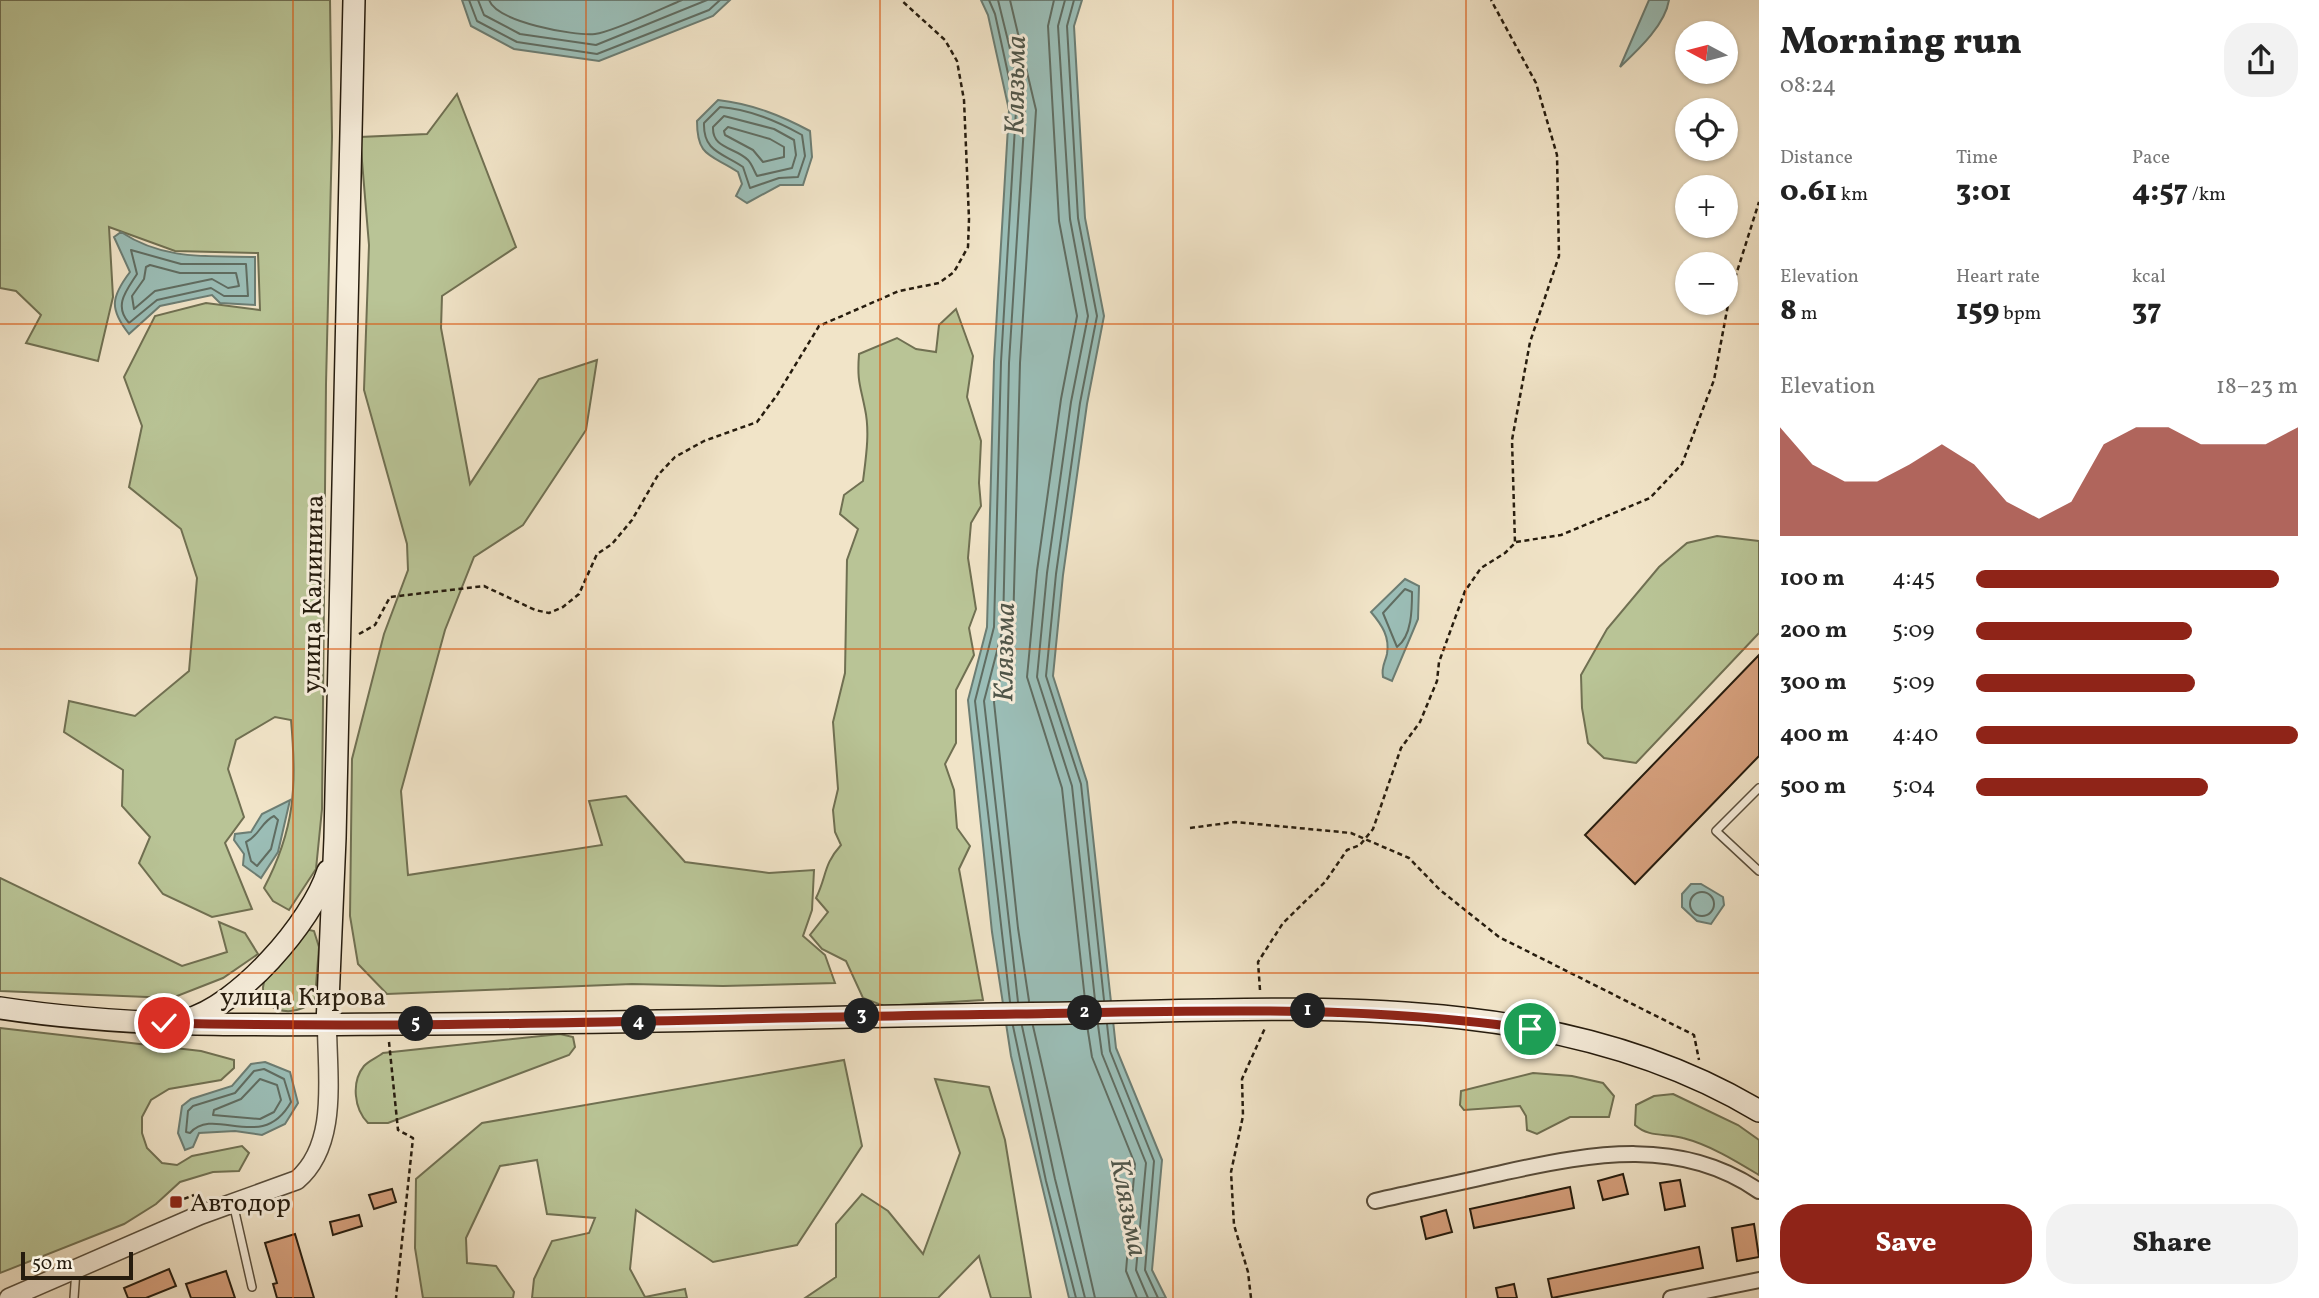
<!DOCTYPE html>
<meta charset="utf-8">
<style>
body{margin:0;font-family:Vollkorn,serif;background:#f2f2f2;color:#222;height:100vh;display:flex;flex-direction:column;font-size:26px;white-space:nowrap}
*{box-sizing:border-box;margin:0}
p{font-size:23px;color:#767676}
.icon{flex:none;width:38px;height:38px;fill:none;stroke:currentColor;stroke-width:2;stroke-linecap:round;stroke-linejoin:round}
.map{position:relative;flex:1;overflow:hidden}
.sheet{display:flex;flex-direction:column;background:#fff;width:560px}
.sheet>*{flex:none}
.needle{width:46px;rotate:277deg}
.fabs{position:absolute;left:1675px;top:21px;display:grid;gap:14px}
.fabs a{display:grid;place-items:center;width:63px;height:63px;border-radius:50%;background:#fff;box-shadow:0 2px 5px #0004;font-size:35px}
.scale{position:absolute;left:21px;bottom:18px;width:112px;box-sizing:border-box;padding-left:7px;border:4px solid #261c0e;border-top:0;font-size:19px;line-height:24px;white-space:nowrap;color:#261c0e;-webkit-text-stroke:5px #f6eddb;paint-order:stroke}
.pin{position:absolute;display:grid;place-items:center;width:60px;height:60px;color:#fff;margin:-30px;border:4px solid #fff;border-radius:50%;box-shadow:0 2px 7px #0007}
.km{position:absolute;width:35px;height:35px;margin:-18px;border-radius:50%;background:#222;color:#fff;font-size:19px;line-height:35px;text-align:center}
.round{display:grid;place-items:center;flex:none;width:74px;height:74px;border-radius:28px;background:#f2f2f2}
.overview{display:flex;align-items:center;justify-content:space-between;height:119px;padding:0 21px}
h1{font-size:38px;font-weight:800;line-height:52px}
.metrics{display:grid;grid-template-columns:repeat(3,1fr);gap:10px;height:119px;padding:7px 21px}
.metrics div{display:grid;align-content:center}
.metrics b{font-size:30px;font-weight:800}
.metrics small{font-size:19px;font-weight:400}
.metrics p{font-size:19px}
.chart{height:196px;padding:14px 21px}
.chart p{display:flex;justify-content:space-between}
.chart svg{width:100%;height:126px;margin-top:7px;fill:#8f2418;opacity:.7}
.button{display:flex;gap:14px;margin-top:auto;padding:14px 21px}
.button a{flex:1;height:80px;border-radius:28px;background:#8f2418;color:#fff;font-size:28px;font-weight:800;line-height:80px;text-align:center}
.button a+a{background:#f2f2f2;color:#222}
ul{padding:0 21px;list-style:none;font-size:23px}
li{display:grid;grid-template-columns:112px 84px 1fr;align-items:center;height:52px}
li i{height:18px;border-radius:9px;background:#8f2418}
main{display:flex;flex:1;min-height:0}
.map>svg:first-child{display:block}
.green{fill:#b9c496;stroke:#707052;stroke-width:2}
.water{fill:#9bbeb7;stroke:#6c7d73;stroke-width:2}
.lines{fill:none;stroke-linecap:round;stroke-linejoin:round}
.shore{stroke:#606d62;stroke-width:2}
.building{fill:#d6a07d;stroke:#261c0e;stroke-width:2}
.service-casing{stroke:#594e3c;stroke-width:10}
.minor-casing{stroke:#594e3c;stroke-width:18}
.tertiary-casing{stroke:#594e3c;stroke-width:21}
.secondary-casing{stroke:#261c0e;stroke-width:24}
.path{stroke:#261c0e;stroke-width:2.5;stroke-dasharray:5 3.5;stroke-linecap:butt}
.service{stroke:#f6eddb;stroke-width:7}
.minor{stroke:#f6eddb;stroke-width:14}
.tertiary{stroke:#f6eddb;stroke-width:18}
.secondary{stroke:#f6eddb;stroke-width:21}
.route-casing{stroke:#fff;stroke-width:14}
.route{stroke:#8f2418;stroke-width:9}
.grid{fill:none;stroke:#de560c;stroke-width:2;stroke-opacity:0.55}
.poi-dot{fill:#8f2418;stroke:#f6eddb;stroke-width:2.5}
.labels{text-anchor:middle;stroke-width:6;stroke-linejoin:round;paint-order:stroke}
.street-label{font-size:26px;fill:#261c0e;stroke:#f6eddb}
.poi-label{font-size:26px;fill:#261c0e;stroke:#f6eddb;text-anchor:start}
.water-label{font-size:28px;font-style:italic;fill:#4f5549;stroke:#f6eddb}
</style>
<main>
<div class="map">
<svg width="1759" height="1298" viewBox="0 0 1759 1298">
<rect width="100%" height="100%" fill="#f1e4c8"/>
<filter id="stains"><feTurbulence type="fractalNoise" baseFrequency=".00286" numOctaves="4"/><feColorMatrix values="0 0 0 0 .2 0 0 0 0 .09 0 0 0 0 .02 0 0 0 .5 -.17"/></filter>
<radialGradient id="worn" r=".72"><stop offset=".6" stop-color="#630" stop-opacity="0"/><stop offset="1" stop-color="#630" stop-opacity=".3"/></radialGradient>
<g class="green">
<path d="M0 0H330L332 137 326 384 322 809 316 869 289 910 273 901 264 888C295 829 297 786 291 720L275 717 236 740 228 769 244 817 225 843 252 909 212 917 163 894 139 863 150 837 122 806 123 770 64 732 69 701 135 716 189 671 197 578 181 529 129 487 142 426 124 377 155 316 206 303 260 310 258 253 175 251 109 227 113 297 98 361 26 343 41 315 16 291 0 288Z"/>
<polygon points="457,94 516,247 442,296 441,328 470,484 539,379 597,360 586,430 523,525 474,557 445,630 401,791 408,875 602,845 589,801 626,796 685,862 769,873 814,870 812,910 803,936 825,955 835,983 723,986 632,984 387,994 358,964 350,916 352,759 384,634 408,570 407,544 364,390 369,245 360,137 427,134"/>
<path d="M956 309 973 356 967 397 981 441 979 483 981 506 971 523 968 558 976 609 969 628 974 655 956 690V743L945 764 954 790 957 828 970 846 959 869 983 1000 884 1006 863 998 846 961 822 949 810 935 828 912 816 898C827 876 823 865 841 845L835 832 833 810 838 789 833 722 845 673 847 560 858 529 840 514 844 495 863 481C866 457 870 432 865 409 860 384 857 381 859 354L897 338 916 349 936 352 939 325Z"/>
<polygon points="1717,536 1759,541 1759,633 1636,763 1604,758 1588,743 1582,708 1581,675 1607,629 1659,567 1687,543"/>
<polygon points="0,878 182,966 227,952 219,922 245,933 258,954 223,978 172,998 0,991"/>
<path d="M305 929 314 931 319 947 315 999C295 1022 251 1011 266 976 273 959 293 943 305 929Z"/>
<polygon points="0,1028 201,1051 234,1060 234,1068 221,1080 169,1089 151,1100 142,1117 142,1133 147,1148 162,1163 177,1165 192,1156 242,1146 249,1153 239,1171 213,1172 180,1182 156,1204 124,1224 0,1273"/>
<path d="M560 1034 573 1037 575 1047 569 1055 388 1123H368C354 1109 351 1082 364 1066 368 1061 378 1057 383 1053Z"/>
<polygon points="844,1060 862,1146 797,1245 713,1262 636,1210 630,1269 645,1297 685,1289 687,1298 532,1298 534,1279 552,1241 589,1233 595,1218 547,1214 537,1160 500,1166 466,1238 467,1263 496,1266 514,1292 513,1298 423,1298 415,1248 416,1179 482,1123"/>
<polygon points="1533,1073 1572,1076 1603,1083 1614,1096 1609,1117 1570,1117 1537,1134 1527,1130 1526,1116 1520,1106 1464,1110 1460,1105 1461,1091"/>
<polygon points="935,1079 989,1087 1005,1140 1031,1298 991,1298 979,1256 938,1298 805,1298 836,1277 836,1224 862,1194 888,1211 923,1254 960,1153"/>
<path d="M1673 1094 1738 1125 1759 1140V1175C1736 1161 1710 1145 1683 1138 1666 1133 1649 1138 1635 1125L1636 1105 1654 1096Z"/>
</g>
<g class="water">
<polygon points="462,0 730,0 713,16 599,61 514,49 471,26"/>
<polygon points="981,0 1082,0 1074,26 1085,218 1104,316 1087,404 1063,575 1053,676 1087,782 1116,1048 1162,1160 1152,1270 1166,1298 1069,1298 1011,1056 992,932 968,700 987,627 994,362 1009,110 988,15"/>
<path d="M1649 0H1669C1665 25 1639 49 1620 67Z"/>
<path d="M718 100C752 104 780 115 810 131L812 157 803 185H780L747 203 736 196 742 184 738 172C711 154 697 158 697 121Z"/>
<path d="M121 232C163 260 206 256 255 257V305L220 303 212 295 160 306 129 334C109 309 111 297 130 272L114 237Z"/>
<path d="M1405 579 1419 586 1418 619 1392 681 1383 677C1381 667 1385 663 1387 654 1390 637 1382 625 1371 612Z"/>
<polygon points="290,800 278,852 261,878 243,865 244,854 234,840 235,834 251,832 262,814"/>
<polygon points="1691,884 1701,884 1723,897 1724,905 1711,924 1697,921 1682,907 1682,894"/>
<polygon points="265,1062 290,1072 298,1103 285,1124 262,1135 235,1131 199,1133 193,1147 185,1150 178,1133 182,1106 191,1099 232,1086 251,1064"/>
</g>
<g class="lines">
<g class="shore">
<polyline points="469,0 477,21 517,42 597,54 709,10 720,0"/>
<polyline points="478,0 484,15 520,34 596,45 707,0"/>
<path d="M489 0C497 22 573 36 595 34 613 32 663 8 682 0"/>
<polyline points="989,0 995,14 1016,110 1001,362 994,627 975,701 1010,1002"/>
<polyline points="998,0 1025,110 1009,363 1003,628 984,701 1018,1002"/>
<polyline points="1010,0 1036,110 1020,363 1013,629 994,702 1018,928 1029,1001"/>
<polyline points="1054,0 1048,26 1059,221 1077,316 1061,399 1037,571 1027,677 1062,788 1085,1000"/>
<polyline points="1065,0 1058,26 1070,219 1088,316 1071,402 1047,573 1037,677 1072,786 1095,1000"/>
<polyline points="1074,0 1067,26 1078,218 1097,316 1080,403 1056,574 1046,676 1081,784 1104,1000"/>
<path d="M720 107C749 109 777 121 802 135L805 156 798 177 779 178 750 188 743 167C723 153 703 152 704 123Z"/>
<path d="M724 116 774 129 794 140 796 155 792 168 757 176C754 171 752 164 748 160 735 147 712 149 713 127Z"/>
<polygon points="728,127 770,139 784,147 784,157 763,162 753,150 725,135 724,131"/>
<path d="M131 250 181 264H246L248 296H224L211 288 157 300 129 323C113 305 127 290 137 274Z"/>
<polygon points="150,265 180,273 236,273 239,286 228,288 212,279 155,291 134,309 132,296 144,279 146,267"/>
<path d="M1405 589 1412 592C1412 609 1412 636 1397 647L1383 613Z"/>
<path d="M274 816 278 820 271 849 257 866 251 861 246 842C260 835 261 822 274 816Z"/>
<circle cx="1702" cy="904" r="12"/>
<polyline points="1107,1024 1110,1051 1154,1161 1145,1270 1158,1298"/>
<polyline points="1087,1025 1092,1057 1135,1164 1126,1271 1137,1298"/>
<polyline points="1098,1025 1102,1054 1146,1163 1136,1270 1148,1298"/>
<polyline points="1013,1026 1046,1181 1076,1298"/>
<polyline points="1022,1026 1055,1179 1085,1298"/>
<polyline points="1033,1026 1095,1298"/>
<path d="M264 1069 284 1079 291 1102C262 1154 215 1105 190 1133L186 1132 188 1111 193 1106 235 1093 254 1071Z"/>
<polygon points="260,1079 277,1085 281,1100 274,1112 260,1119 213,1115 214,1110 241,1099"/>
</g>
</g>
<g class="building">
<polygon points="1759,655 1759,756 1635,884 1585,835"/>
<polygon points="1623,1174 1628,1194 1603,1200 1598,1181"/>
<polygon points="1680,1180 1685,1206 1665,1210 1660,1183"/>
<polygon points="1570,1187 1574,1208 1474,1228 1470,1209"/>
<polygon points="392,1189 396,1202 374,1209 369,1195"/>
<polygon points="1446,1210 1452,1232 1426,1239 1421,1217"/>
<polygon points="359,1215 362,1226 333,1235 330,1222"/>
<polygon points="1754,1224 1759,1257 1737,1261 1732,1228"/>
<polygon points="295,1234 314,1298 277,1298 273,1284 277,1283 265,1243"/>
<polygon points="1699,1247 1703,1268 1552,1298 1548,1279"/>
<polygon points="169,1269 176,1286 146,1298 128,1298 124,1288"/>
<polygon points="226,1271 235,1298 191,1298 186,1284"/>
<polygon points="1514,1284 1517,1298 1498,1298 1496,1288"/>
</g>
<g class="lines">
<g class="service-casing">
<g id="service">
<polyline points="1759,788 1716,831 1759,871"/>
<polyline points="233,1203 252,1287"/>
<polyline points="74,1298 76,1270"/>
</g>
</g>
<g class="minor-casing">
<g id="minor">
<path d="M1375 1201C1419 1191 1463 1182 1506 1172 1593 1153 1681 1137 1759 1191"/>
<polyline points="1671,1298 1759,1280"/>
</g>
</g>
<g class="tertiary-casing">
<path id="tertiary" d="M9 1298 200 1215 297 1180C339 1144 327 1075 327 1025"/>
</g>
<g class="secondary-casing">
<g id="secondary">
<path d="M0 1008C130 1028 261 1025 392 1024 618 1024 844 1016 1070 1013 1299 1009 1555 988 1759 1111"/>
<path d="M185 1020C238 1007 312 922 328 871"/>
<polyline points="327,1025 335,838 354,0"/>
</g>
</g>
<g class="path">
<polyline points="1516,542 1561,535 1650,498 1682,464 1714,380 1730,294 1759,202"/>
<polyline points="359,634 375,625 390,597 484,586 535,610 549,613 563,607 579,594 597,554 612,544 632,520 658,475 675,457 704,441 757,422 777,395 819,326 899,291 939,283 954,272 968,247 969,219 964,100 957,61 945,40 901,0"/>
<polyline points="1190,828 1235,822 1351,833 1409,858 1440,890 1499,937 1694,1035 1699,1060"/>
<polyline points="1260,990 1258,962 1283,923 1325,882 1347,850 1360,845 1373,829 1401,748 1420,722 1437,681 1439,662 1465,591 1481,568 1505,553 1515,543 1512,440 1530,342 1559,256 1557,155 1536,83 1491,0"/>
<polyline points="389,1042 398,1130 413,1138 396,1298"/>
<polyline points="176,1202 194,1195"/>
<polyline points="1251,1298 1248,1272 1234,1225 1231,1172 1243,1116 1242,1079 1265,1028"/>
</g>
<use href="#service" class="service"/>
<use href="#minor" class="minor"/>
<use href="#tertiary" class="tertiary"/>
<use href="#secondary" class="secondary"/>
</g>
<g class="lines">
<g class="route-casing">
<path id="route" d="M164 1023C448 1030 732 1017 1016 1014 1188 1011 1359 1004 1530 1029"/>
</g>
<use href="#route" class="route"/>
</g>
<path class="grid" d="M293 0V1298M586 0V1298M880 0V1298M1173 0V1298M1466 0V1298M0 324H1759M0 649H1759M0 973H1759"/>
<rect class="poi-dot" x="169" y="1195" width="14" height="14" rx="3.5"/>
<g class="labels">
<g class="street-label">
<text transform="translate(312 594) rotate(-89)" y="9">улица Калинина</text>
<text x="303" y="1005">улица Кирова</text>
</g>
<g class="poi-label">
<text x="190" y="1211">Автодор</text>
</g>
<g class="water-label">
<text transform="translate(1014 85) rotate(-89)" y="10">Клязьма</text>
<text transform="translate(1003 652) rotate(-89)" y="10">Клязьма</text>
<text transform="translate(1130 1207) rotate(79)" y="10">Клязьма</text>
</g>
</g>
<rect width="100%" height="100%" filter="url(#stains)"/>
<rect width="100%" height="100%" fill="url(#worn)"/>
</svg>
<div class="fabs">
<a><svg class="needle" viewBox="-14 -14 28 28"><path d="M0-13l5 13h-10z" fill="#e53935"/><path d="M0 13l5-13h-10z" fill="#767676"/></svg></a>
<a><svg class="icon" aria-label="locate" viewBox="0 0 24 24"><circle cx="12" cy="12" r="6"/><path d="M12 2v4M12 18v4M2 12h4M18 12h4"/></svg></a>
<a>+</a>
<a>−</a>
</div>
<div class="scale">50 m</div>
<div class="pin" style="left:1530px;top:1029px;background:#1e9e55"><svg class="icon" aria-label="arrive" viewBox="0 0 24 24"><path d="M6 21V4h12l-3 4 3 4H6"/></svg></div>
<div class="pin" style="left:164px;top:1023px;background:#d93025"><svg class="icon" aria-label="check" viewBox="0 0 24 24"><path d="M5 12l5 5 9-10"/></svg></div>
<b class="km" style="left:1308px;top:1011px">1</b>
<b class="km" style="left:1085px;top:1013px">2</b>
<b class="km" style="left:862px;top:1016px">3</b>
<b class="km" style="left:639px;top:1023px">4</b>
<b class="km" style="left:416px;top:1024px">5</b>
</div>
<section class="sheet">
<div class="overview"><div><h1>Morning run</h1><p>08:24</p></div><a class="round"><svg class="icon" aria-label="share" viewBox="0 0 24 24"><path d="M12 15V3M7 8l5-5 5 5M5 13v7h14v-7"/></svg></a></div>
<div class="metrics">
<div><p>Distance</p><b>0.61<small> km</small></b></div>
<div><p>Time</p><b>3:01</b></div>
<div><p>Pace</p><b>4:57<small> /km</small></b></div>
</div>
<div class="metrics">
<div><p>Elevation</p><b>8<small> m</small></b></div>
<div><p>Heart rate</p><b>159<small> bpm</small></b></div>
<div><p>kcal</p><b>37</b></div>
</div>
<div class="chart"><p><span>Elevation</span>18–23 m</p>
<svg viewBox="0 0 160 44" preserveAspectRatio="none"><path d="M0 44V6L10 19L20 25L30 25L40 19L50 12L60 19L70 32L80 38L90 32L100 12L110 6L120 6L130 12L140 12L150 12L160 6V44z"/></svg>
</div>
<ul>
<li><b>100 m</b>4:45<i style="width:94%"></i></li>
<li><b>200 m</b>5:09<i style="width:67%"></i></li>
<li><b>300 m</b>5:09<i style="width:68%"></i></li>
<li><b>400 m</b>4:40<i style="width:100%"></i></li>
<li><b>500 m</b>5:04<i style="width:72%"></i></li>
</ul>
<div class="button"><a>Save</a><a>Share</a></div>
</section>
</main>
